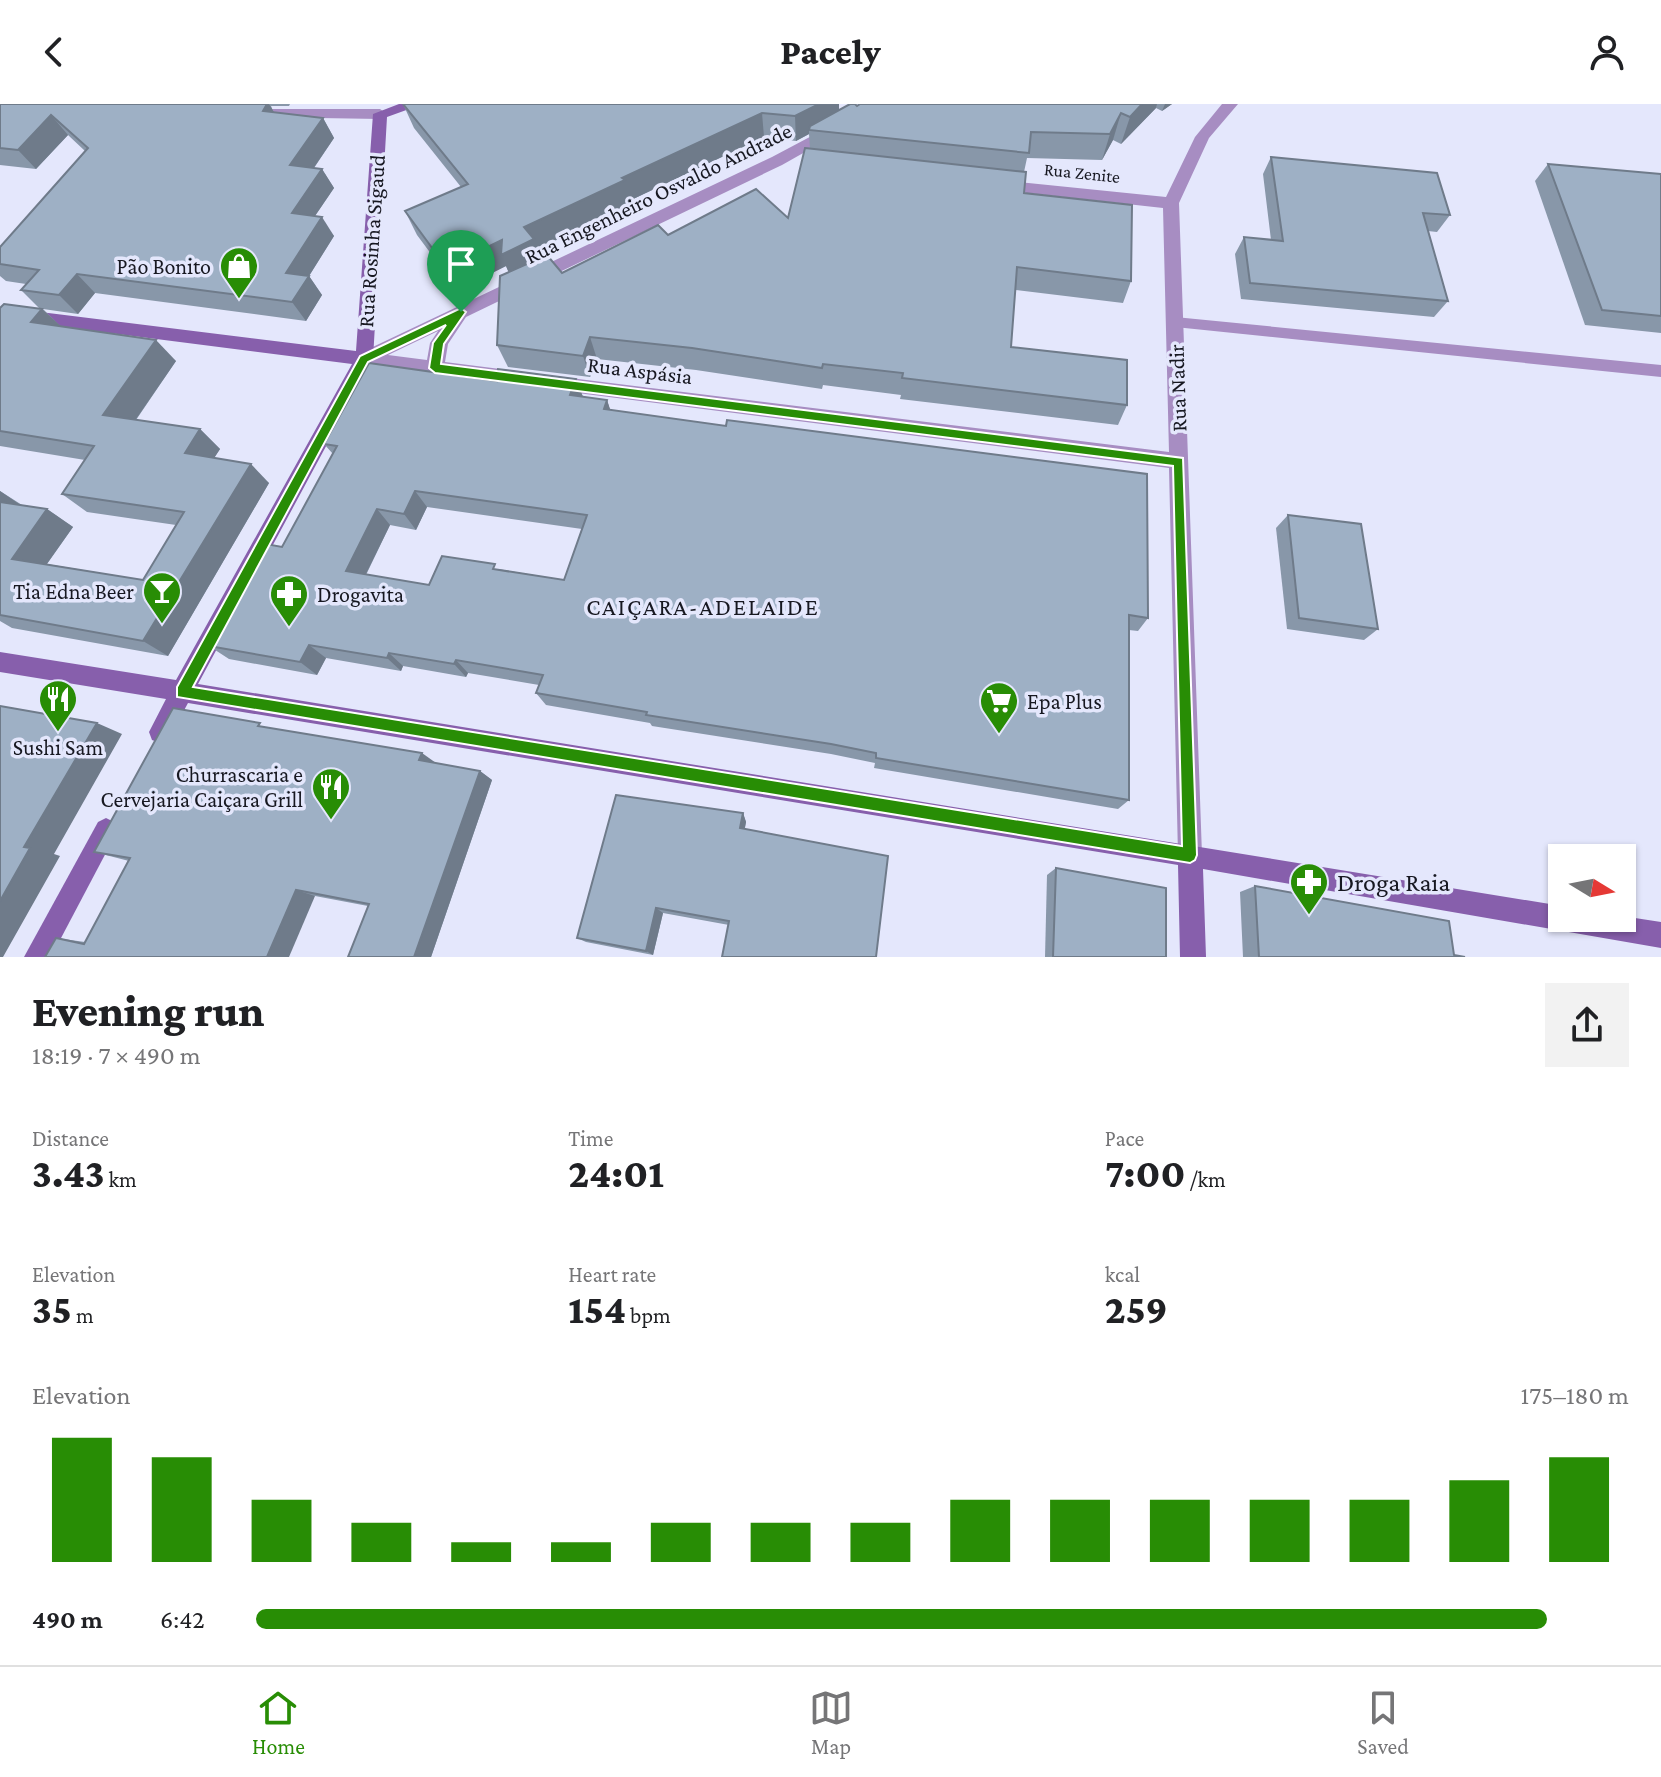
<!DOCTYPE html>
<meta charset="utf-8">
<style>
body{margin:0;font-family:"Crimson Pro",serif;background:#f2f2f2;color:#202124;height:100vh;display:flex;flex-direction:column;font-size:30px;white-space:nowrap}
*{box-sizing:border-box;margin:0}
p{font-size:26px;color:#757577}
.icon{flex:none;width:44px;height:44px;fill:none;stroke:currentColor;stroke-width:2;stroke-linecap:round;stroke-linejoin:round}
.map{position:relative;height:853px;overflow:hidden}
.panel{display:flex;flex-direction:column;background:#fff;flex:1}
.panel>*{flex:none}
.needle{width:52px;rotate:100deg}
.tools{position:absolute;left:1548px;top:740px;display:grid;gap:16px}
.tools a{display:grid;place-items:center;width:88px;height:88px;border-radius:0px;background:#fff;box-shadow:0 2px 6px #0004;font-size:40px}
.pin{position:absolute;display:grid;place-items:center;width:68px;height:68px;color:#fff;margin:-82px -34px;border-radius:50% 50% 50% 0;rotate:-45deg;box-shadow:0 0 8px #0007}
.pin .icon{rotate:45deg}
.round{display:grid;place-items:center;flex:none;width:84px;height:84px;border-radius:0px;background:#f2f2f2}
.overview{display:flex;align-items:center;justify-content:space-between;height:136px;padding:0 32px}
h1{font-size:44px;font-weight:800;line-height:60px}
.stats{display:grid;grid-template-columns:repeat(3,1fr);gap:12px;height:136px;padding:8px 32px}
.stats div{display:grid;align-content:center}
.stats b{font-size:40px;font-weight:800}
.stats small{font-size:22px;font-weight:400}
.stats p{font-size:22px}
.chart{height:224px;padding:16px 32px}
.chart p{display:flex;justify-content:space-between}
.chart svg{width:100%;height:144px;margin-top:8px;stroke:#288d05;stroke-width:6}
ul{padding:0 32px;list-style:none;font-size:26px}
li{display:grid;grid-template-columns:128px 96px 1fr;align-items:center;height:60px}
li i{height:20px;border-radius:10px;background:#288d05}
header{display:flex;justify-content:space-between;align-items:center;height:104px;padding:0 32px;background:#fff;font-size:36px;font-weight:800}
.tabs{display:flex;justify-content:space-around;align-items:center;height:112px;border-top:2px solid #e0e0e0;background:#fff;font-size:22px;color:#757577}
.tabs a{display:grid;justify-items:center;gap:4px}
.tabs .current{color:#288d05}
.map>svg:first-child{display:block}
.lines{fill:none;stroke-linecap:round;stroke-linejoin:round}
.lane{fill:#a78dc2;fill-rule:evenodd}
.street{fill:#a78dc2;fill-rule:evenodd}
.secondary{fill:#875fac;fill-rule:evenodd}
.wall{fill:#8897a9;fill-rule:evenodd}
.shaded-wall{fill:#6f7b8a}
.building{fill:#9eb0c5;stroke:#6f7b8a;stroke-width:2;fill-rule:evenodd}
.route{fill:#288d05;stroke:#fff;stroke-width:2;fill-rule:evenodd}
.labels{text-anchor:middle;stroke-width:7;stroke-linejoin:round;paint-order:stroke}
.far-street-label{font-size:18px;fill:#171821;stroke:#e4e7fc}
.street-label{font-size:22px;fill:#171821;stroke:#e4e7fc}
.poi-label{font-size:22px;fill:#171821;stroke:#e4e7fc;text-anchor:end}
.neighbourhood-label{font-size:24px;letter-spacing:2px;fill:#171821;stroke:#e4e7fc}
.near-poi-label{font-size:26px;fill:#171821;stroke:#e4e7fc;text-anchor:start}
</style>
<header><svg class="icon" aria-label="back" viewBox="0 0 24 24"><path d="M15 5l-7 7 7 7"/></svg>Pacely<svg class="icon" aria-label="person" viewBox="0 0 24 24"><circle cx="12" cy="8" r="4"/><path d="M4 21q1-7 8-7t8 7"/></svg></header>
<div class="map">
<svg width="1661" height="853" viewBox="0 0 1661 853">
<rect width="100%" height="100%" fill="#e4e7fc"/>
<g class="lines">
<polygon class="lane" points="1175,213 1661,261 1661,273 1175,223 1168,218"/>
<g class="street">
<path d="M872 0H890L782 61 466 213 448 240 445 258 523 268 529 270 532 275 529 280 523 282 364 262 355 255 358 250 772 53ZM438 227 430 239 427 256 388 251Z"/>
<polygon points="1222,0 1238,0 1209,34 1179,99 1202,751 1199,760 1190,763 1181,760 1178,751 1169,364 554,286 545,279 554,272 1169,348 1163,104 999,86 991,81 999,76 1166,93 1195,33"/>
<polygon points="262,5 380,5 387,10 380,15 257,13 255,10"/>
</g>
<g class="secondary">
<polygon points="399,0 423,0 387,13 373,255 198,580 1562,802 1562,814 1622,812 1661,818 1661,844 1203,765 1206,853 1180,853 1178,761 188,599 168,636 160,639 152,636 149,628 166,595 0,568 0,548 176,576 352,260 0,215 0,203 356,247 373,10"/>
<polygon points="106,714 114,718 118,726 51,853 24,853 98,718"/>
</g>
</g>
<g class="wall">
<polygon points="0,0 290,0 289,2 271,2 274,9 323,14 334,34 314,64 322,65 334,84 315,112 334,132 309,172 322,191 306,217 95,189 78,210 43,205 61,223 176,257 136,316 200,325 220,345 214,354 269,379 168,552 12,524 0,517 0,387 22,401 47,405 73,423 47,460 143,476 176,421 87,408 62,390 85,356 0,342 0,204 40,205 21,186 26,180 6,177 0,172 0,143 85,47 68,31 36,65 0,61"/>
<path d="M403 0H839V6L860 0H1172L1162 7 1156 4 1121 40 1113 36 1102 56 1027 54 1024 68V89L1131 177 1123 199 1015 186 1011 243 1127 301 1118 321 900 295 901 291 823 281 822 285 696 266 597 255 590 273 508 263 497 241 509 169 506 162 458 186 417 131 405 107 461 83 414 24ZM809 30 810 45 788 114 668 131 562 169 541 153 538 145 630 100 629 97 764 33 796 37Z"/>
<polygon points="1271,53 1450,111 1437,128 1428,127 1448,197 1434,213 1241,195 1235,150 1244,133 1271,136 1263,70"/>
<polygon points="1548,60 1661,70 1661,229 1585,221 1535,77"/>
<path d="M576 275 583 293 607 296 610 306 1148 514 1138 527 1129 526V696L1118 705 874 664 875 659 831 650 652 622 650 619 546 601 536 589 539 581 468 569 466 573 403 562 401 567 326 554 317 571 229 555 209 542 282 443 333 350 324 340 497 277ZM427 403 582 425 564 476 498 465 429 481 366 471 390 421 416 426Z"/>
<polygon points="1288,411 1378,525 1364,536 1287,525 1276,424"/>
<polygon points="269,624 436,659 480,667 492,676 431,853 348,853 368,802 315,792 45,853 56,834 85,838 129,757 94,748"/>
<polygon points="743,709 746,718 729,821 663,809 653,851 586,838 577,834"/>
<polygon points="1056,764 1166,853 1045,853 1047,771"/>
<polygon points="1255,782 1454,851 1465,853 1243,853 1240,788"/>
</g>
<g class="shaded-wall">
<polygon points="267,0 269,0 280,18 263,7"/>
<polygon points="819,0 839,0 839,14 809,26 809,30 796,37 795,12"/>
<polygon points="1142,0 1157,0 1156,4 1121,40 1130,13"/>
<polygon points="1165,0 1172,0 1162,7"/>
<polygon points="762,9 764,33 629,97 630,100 538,145 543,159 511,174 506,162 458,186 446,163 622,74"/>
<polygon points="1121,9 1113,36 1102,56 1110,30"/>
<polygon points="51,11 68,31 36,65 18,46"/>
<polygon points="323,14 334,34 302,81 290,61"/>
<polygon points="322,65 334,84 304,128 292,109"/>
<polygon points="322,113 334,132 299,188 286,169"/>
<polygon points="77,170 95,189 78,210 59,191"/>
<polygon points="309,172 322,191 306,217 292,198"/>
<polygon points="42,205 65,226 31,218"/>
<polygon points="590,233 597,255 590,273 583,252"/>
<polygon points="156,236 176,257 125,331 103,311"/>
<polygon points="576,275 583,293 570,291"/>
<polygon points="607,296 613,314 604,305"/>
<polygon points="200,325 220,345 205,368 185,349"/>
<polygon points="251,360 269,379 168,552 143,537"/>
<polygon points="0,387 22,402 0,405"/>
<polygon points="415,387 427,403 416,426 404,410"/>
<polygon points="47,405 73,423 39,471 12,455"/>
<polygon points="377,405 390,421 360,482 346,467"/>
<polygon points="309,541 326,554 317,571 300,558"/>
<polygon points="389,549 403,562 401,567 387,554"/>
<polygon points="456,556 468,569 466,573 454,560"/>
<polygon points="97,619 122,630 54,750 60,752 3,853 0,853 0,797 24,743"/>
<polygon points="422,649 436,659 419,656"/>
<polygon points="480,667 492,676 431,853 414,853"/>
<polygon points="743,709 746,718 743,732 740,724"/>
<polygon points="296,786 315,792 289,853 267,853"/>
<polygon points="656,804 663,809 653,851 646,847"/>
</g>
<g class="building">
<polygon points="0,0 267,0 263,7 323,14 290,61 322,65 292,109 322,113 286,169 309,172 292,198 77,170 59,191 21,186 39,166 0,160 0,143 88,44 51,11 18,46 0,44"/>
<polygon points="403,0 819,0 795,12 762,9 622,74 625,76 524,123 534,135 501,151 502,136 446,163 405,107 468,80"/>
<polygon points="850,0 855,0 857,2 860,0 1142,0 1130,13 1121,9 1110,30 1031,28 1029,49 809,26 810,22"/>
<polygon points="805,44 1026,68 1024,89 1132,101 1131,177 1017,163 1011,243 1127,256 1127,301 902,274 903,269 823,260 822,264 692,244 590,233 583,252 497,241 500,172 547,151 562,169 658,121 668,131 756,85 788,114"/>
<polygon points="1271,53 1437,69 1450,111 1423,109 1448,197 1250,179 1244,133 1283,137"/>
<polygon points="1548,60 1661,70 1661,212 1602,206"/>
<polygon points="4,200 42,205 31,218 156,236 103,311 200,325 185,349 251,360 143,537 0,511 0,398 47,405 12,455 143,476 184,408 62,390 94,342 0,327 0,204"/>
<path d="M369 259 497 277 498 265 576 275 570 291 607 296 604 305 726 322 727 316 1147 370 1148 514 1129 511V696L876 654V649L831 640 646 611 647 608 536 589 543 571 456 556 454 560 389 549 387 554 309 541 300 558 209 542 266 440 282 443 337 342 324 340ZM415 387 587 411 564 476 493 465 495 460 442 452 429 481 346 467 377 405 404 410Z"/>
<polygon points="1288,411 1361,420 1378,525 1299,514"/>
<polygon points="0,602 97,619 24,743 30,744 0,797"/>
<polygon points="173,604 260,619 258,622 422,649 419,656 480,667 414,853 348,853 369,800 296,786 267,853 45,853 56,834 84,840 130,754 94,748"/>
<polygon points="616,691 743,709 740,724 888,752 876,853 722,853 729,817 656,804 646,847 577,834"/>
<polygon points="1056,764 1166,784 1166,853 1053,853"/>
<polygon points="1255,782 1449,817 1454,851 1465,853 1259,853"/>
</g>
<path class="route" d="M461 204 466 208 444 240 441 260 1183 354 1197 751 1195 756 1190 759 177 593V583L360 252ZM446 221 433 239 429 264 435 269 1173 362 1182 742 193 583 368 258Z"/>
<defs>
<g id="shop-pin" transform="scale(2)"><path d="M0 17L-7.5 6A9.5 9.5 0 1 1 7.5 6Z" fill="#288d05" stroke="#e4e7fc"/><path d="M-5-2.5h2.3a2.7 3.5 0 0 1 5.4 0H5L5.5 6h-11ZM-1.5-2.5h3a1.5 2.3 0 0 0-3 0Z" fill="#fff"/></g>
<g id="bar-pin" transform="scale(2)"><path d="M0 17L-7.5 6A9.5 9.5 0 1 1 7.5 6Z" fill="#288d05" stroke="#e4e7fc"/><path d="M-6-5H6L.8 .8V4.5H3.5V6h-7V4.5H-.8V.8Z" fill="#fff"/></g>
<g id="pharmacy-pin" transform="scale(2)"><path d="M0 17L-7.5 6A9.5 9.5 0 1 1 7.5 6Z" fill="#288d05" stroke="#e4e7fc"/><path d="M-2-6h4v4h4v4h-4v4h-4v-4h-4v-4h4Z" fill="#fff"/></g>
<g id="restaurant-pin" transform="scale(2)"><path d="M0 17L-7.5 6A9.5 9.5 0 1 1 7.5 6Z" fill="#288d05" stroke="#e4e7fc"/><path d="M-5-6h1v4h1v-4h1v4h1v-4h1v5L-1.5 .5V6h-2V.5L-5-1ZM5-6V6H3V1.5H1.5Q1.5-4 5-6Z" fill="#fff"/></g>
<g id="supermarket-pin" transform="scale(2)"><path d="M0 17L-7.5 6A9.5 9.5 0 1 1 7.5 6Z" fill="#288d05" stroke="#e4e7fc"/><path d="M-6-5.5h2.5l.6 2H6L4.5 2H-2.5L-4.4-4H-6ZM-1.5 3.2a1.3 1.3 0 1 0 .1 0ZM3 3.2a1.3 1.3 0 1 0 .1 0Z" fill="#fff"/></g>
</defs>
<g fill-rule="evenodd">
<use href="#shop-pin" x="239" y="162"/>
<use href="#bar-pin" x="162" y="487"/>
<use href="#pharmacy-pin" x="289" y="490"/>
<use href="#restaurant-pin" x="58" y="595"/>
<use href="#supermarket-pin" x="999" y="597"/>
<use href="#restaurant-pin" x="331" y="683"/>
<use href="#pharmacy-pin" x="1309" y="778"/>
</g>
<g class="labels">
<g class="far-street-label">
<text transform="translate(1082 69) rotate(6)" y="6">Rua Zenite</text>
</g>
<g class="street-label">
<text transform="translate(658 89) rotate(-26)" y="8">Rua Engenheiro Osvaldo Andrade</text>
<text transform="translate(371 137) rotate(-86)" y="8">Rua Rosinha Sigaud</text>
<text transform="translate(640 266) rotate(7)" y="8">Rua Aspásia</text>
<text transform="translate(1177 284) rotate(-92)" y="8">Rua Nadir</text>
</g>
<g class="poi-label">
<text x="211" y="170">Pão Bonito</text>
<text x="134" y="495">Tia Edna Beer</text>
<text x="317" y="498" text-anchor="start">Drogavita</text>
<text x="1027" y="605" text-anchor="start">Epa Plus</text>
<text x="58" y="651" text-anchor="middle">Sushi Sam</text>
<text x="303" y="678">Churrascaria e<tspan x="303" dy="25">Cervejaria Caiçara Grill</tspan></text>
</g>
<g class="neighbourhood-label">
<text x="703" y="511">CAIÇARA-ADELAIDE</text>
</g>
<g class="near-poi-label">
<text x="1337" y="787">Droga Raia</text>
</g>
</g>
</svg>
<div class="tools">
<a><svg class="needle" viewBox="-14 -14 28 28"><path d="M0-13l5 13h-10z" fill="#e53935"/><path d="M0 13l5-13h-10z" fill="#757577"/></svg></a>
</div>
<div class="pin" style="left:461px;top:208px;background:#1e9e55"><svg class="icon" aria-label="arrive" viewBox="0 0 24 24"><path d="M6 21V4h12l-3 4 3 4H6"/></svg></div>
</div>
<section class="panel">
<div class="overview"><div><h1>Evening run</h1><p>18:19 · 7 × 490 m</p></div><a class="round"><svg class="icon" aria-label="share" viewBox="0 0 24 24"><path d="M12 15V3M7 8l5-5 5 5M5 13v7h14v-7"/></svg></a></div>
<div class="stats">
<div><p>Distance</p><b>3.43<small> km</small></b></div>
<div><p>Time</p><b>24:01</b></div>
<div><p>Pace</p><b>7:00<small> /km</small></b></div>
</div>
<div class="stats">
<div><p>Elevation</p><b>35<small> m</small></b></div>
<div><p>Heart rate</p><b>154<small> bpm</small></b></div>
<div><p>kcal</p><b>259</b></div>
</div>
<div class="chart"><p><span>Elevation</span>175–180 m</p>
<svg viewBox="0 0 160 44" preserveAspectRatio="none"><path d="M5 44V6M15 44V12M25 44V25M35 44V32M45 44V38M55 44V38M65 44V32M75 44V32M85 44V32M95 44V25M105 44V25M115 44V25M125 44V25M135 44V25M145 44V19M155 44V12"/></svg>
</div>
<ul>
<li><b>490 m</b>6:42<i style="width:94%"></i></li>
</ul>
</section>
<nav class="tabs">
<a class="current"><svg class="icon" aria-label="home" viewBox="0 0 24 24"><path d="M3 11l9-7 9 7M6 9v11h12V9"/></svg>Home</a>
<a><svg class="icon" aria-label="map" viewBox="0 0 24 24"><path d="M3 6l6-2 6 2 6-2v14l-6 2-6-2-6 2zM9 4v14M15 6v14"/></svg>Map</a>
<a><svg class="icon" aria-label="saved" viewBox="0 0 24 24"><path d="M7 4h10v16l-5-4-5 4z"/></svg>Saved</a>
</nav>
